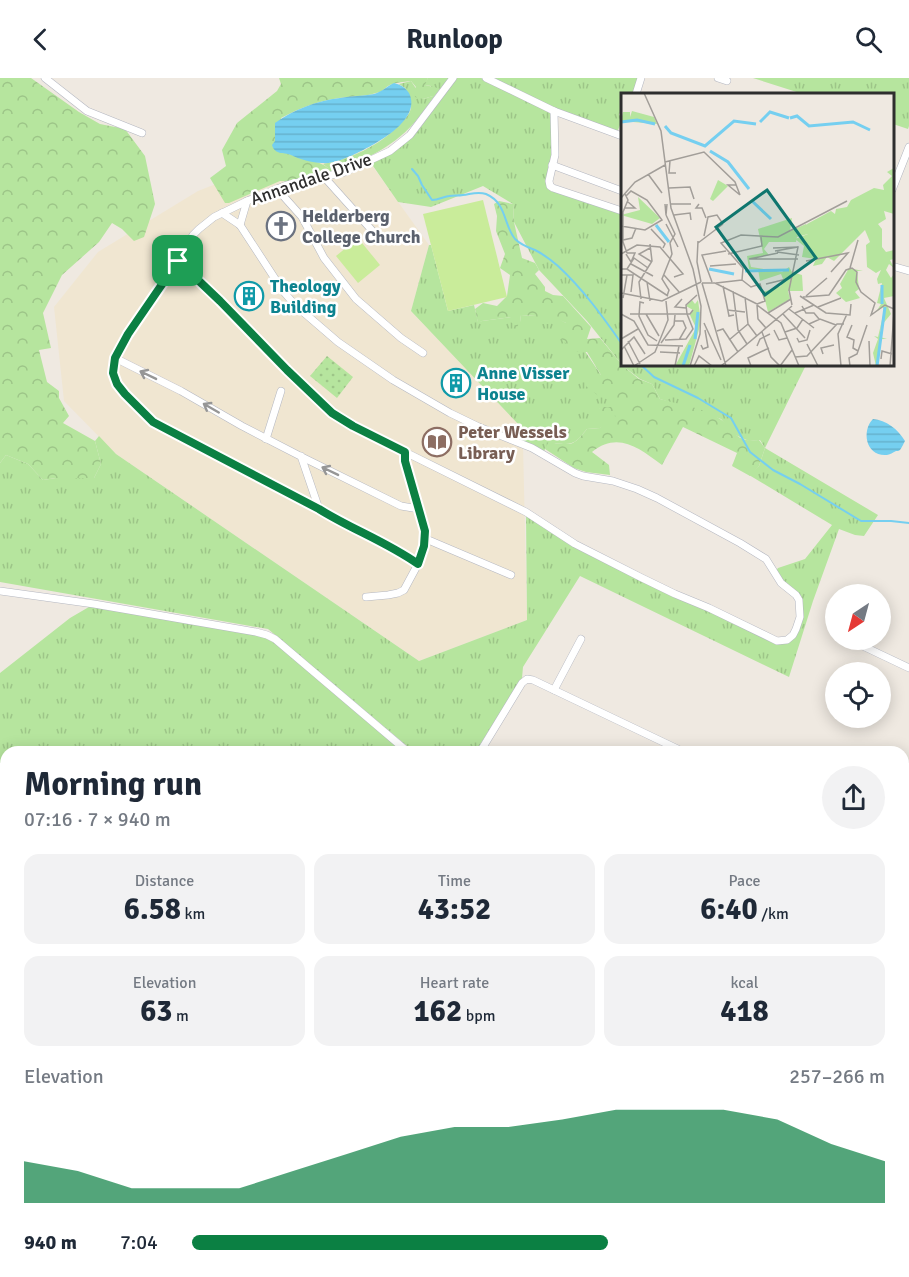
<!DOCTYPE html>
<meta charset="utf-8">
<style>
body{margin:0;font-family:Signika,sans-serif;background:#f2f2f3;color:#1f2937;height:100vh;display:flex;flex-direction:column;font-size:22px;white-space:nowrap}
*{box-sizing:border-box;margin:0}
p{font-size:20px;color:#747a83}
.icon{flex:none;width:33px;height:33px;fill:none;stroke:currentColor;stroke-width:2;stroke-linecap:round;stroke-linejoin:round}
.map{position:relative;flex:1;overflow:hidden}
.details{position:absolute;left:0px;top:668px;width:909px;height:532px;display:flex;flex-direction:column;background:#fff;border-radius:18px 18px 0 0;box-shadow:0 3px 15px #0003}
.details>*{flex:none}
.needle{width:39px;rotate:216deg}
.tools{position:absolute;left:825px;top:506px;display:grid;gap:12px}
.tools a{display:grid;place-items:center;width:66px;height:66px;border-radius:50%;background:#fff;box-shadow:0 3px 15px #0003;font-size:30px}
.pin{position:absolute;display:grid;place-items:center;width:51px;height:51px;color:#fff;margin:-26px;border-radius:12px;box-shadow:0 3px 9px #0006}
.round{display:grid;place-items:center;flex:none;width:63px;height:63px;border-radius:32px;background:#f2f2f3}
.summary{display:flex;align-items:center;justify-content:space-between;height:102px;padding:0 24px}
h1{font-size:33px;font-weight:800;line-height:45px}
.stats{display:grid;grid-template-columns:repeat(3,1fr);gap:9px;height:102px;padding:6px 24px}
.stats div{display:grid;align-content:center;border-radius:15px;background:#f2f2f3;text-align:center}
.stats b{font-size:30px;font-weight:800}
.stats small{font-size:16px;font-weight:400}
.stats p{font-size:16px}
.chart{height:168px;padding:12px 24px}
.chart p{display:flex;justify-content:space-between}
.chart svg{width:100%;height:108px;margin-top:6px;fill:#0b8043;opacity:.7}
ul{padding:0 24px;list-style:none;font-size:20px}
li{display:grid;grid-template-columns:96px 72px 1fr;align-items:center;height:45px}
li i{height:15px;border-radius:8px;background:#0b8043}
header{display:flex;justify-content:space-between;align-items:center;height:78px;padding:0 24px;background:#fff;font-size:27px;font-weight:800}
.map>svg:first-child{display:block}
.education{fill:#f0e6d1}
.grass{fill:url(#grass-tufts)}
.forest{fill:url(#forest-crowns)}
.garden{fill:url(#garden-dots)}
.pitch{fill:#c9ec9a}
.water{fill:url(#water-rules)}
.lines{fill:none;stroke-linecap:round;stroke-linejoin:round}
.stream{stroke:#75cff0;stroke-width:2}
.minor-casing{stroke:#b4b7c1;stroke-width:8}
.minor{stroke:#fff;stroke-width:7}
.oneway{stroke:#969696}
.route-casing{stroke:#fff;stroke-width:12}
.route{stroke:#0b8043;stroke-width:8}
.labels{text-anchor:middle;stroke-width:5;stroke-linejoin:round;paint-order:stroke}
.street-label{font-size:18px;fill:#2e2e2e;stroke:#fff}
.worship-label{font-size:18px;font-weight:bold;fill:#5b616d;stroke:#fff;text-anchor:start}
.culture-label{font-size:18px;font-weight:bold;fill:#0d838f;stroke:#fff;text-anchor:start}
.education-label{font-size:18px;font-weight:bold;fill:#785e54;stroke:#fff;text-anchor:start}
.inset-river{fill:none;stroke:#75cff0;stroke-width:3}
.inset-road{fill:none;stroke:#a29e99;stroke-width:1.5}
.view{fill:#0f766e;fill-opacity:0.15;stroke:#0f766e;stroke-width:3}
.inset-edge{fill:none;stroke:#2e2e2e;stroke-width:3}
</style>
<header><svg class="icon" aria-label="back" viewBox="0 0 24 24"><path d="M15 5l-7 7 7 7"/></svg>Runloop<svg class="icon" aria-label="search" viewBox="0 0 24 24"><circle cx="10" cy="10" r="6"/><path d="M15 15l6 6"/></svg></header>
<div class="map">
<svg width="909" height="1199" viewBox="0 0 909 1199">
<defs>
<pattern id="grass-tufts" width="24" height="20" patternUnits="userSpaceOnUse" patternTransform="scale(1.5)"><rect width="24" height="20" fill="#b6e59e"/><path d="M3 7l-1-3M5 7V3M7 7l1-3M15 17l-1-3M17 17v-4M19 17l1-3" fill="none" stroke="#9dc588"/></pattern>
<pattern id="forest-crowns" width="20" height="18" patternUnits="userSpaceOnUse" patternTransform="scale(1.5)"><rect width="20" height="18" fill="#b6e59e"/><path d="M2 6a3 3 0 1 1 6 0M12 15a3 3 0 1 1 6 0" fill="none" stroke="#9dc588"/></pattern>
<pattern id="garden-dots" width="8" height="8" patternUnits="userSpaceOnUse" patternTransform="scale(1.5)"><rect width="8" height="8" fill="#b6e59e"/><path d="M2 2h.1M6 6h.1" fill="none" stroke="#9dc588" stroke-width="1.8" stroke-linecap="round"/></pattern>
<pattern id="water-rules" width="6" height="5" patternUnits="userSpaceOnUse" patternTransform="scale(1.5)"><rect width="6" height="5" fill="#75cff0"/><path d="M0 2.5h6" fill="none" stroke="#66b2ce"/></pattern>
</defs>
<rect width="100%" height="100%" fill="#efe9e1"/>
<polygon class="education" points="348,54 429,167 411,233 518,346 523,366 527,542 419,583 116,376 64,323 54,229 98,174 198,113"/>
<g class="grass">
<path d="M428 0H451L442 12 440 11C431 22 423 35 414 45 391 71 361 84 329 94L328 90 323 86C349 82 380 67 398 48 404 42 411 36 411 28 411 23 407 15 405 10L399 6 411 3 423 21 433 18 431 8 424 7Z"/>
<path d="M457 0H481L550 33C559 50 551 85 547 104L560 115 622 136V286L806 287 765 370 878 437 864 458 855 457 839 451 813 523 789 599 580 498 523 589 522 600 476 673H413L268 551 0 504V385L6 377 28 386 43 402 56 400H94L101 386 95 363 99 358 116 376 419 583 527 542 526 434 575 466 781 564 796 551 799 522 775 494 778 490 805 481 832 447 749 397 759 388 765 370 760 362 749 363 733 356 721 341 660 321 652 306 640 301 623 288 587 243 539 192 514 144 513 126 483 108 431 129 398 124 371 85 391 75 427 37Z"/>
<polygon points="491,0 638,0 632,16 627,14 626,16 622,16 622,28 619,37 622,39 622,42 618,52 612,53 555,31"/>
<polygon points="753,0 909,0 909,48 908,51 893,46 892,16 803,16"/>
<path d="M429 167H431L448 233 474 227 478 244 482 243 511 239 520 244 521 237 536 238V246L557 240 566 245 601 297 613 320 612 329 599 330 618 338 600 350 587 351C576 364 574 368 556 365L545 371 543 376 523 366 518 346 411 233Z"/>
<polygon points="94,526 267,557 408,673 6,674 6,688 0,685 0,595 70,540"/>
</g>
<g class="forest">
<polygon points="0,0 31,0 79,34 100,46 125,51 145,78 155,126 144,159 134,163 122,151 112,145 99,164 62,197 43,235 51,270 39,272 47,304 59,313 59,320 69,338 63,345 95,363 101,386 94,400 56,400 43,402 28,386 6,377 0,385"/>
<path d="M279 0H428L425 7 438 10 433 18 423 21 415 19 414 12 416 9 411 3C404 4 394 4 388 8 384 11 382 14 376 15 364 19 351 18 339 20 315 24 302 29 281 40L287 75C300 82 317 81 328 90L329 94 301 104 280 103 229 125H225L210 100 226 88 222 72 237 45 277 13 281 6Z"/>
<path d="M499 123 513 126 514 144 522 180 535 185 539 192 535 196 545 209V213L553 217 563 218 591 249 587 261 600 260 623 288 639 301 652 306 660 321C680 327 703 329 720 341 736 352 734 365 759 362L765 370 759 388 750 398 732 388 737 375 683 349 662 387C639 370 618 353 592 374L609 387 610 397 586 394 574 390 545 371 548 365C571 365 570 372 587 351L600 350 606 342 616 338 603 335 598 329H612V320L600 319 586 308 588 301 601 297 587 274H574L559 258 566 245 557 241 550 246H536V238L521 237 520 244 517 249 511 244V239L482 243 478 245 475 231 483 225 497 228 507 218 510 197 500 190 505 176 496 153 497 138 494 126Z"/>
</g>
<polygon class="garden" points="327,278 353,299 337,320 310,298"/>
<g class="pitch">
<polygon points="483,122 507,219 448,233 423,136"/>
<polygon points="358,160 380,187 358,205 336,178"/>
</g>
<g class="water">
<path d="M394 5C401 7 405 9 409 15 423 43 372 68 353 77 343 81 333 86 322 85 312 85 299 81 291 77 283 74 275 77 272 67L275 63V45C295 31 316 23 340 20 351 18 363 18 374 16 382 14 387 8 394 5Z"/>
<path d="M873 341C886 342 898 351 905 363 905 363 901 371 900 372 899 373 897 373 896 373 894 374 889 377 887 377 866 379 861 353 873 341Z"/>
</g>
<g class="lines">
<g class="stream">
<path d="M412 91 418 98 422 107 432 122C439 122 442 119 449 118 454 117 458 118 463 117 471 116 478 113 486 116 507 125 503 146 515 161 521 167 527 169 535 172 543 176 551 182 558 188 583 211 603 239 622 266"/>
<polyline points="640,286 654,299 698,320 731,340 750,374 773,392 800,406 861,443 891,443 909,445"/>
<polyline points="273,1199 274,1194"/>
</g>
<g class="minor-casing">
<g id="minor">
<polyline points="45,0 87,33 142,55"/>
<polyline points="486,0 554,33 622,58"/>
<polyline points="718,0 727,3"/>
<polyline points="636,16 641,0"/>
<polyline points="554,33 555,77 549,103 550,108 553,110 622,133"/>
<polyline points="552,87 622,113"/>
<polyline points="325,100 377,158"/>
<polyline points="277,111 302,139 324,180 356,221 401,260 423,275"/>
<polyline points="892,112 909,69"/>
<polyline points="222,135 240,147 283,213 295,227 338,264 393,302 450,335 479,349 532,370 575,395 583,398 613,403 637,411 657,420 740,465 766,481 781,505 796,517 799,522 800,539 796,551 793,557 787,562 777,563 709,530 675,516 642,500 575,466 526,434 405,374"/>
<polyline points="240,147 247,123"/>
<polyline points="178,183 220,223 287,292 332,335 353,348 405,374 405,383 425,450 424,468 418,486 404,512 398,515 388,517 366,519"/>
<polyline points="892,188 909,193"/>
<polyline points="115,280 181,313 242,348 302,379 401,428 419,431"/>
<polyline points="266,361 281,313"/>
<polyline points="301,378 319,431"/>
<polyline points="426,461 511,497"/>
<path d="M418 486C387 464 351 451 319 431L197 368 149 341 117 306 113 295 115 280 128 256 178 183 193 157 199 151 214 139 247 123 287 107 345 94 390 73 410 57 453 0"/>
<polyline points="0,513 94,526 256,554 267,557 275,561 408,674"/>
<polyline points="848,561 909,590"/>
<polyline points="554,612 581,561"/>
<polyline points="480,674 522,605 527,601 533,602 684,674"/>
<polyline points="903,758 909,760"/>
<polyline points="903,957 909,958"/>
<polyline points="903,1164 909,1165"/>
<polyline points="793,1199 793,1194"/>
</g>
</g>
<use href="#minor" class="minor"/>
</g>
<defs><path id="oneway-shaft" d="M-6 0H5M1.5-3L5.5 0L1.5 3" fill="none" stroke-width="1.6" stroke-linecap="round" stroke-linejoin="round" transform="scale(1.5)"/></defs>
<g class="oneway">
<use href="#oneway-shaft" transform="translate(148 297) rotate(-154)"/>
<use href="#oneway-shaft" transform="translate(211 330) rotate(-150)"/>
<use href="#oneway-shaft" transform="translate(330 393) rotate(-154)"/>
</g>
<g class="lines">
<g class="route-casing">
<path id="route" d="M178 183 220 223 287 292 332 335 353 348 405 374V383L425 453 424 468 418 486C387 464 351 451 319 431L153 344 125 316 117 306 113 295 115 280 128 256Z"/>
</g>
<use href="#route" class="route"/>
</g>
<defs>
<g id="church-ring" transform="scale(1.5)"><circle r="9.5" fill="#fff" stroke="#6b7280" stroke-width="1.5"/><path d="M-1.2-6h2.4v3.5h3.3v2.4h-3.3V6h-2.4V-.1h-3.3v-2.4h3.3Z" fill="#6b7280"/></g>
<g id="building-ring" transform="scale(1.5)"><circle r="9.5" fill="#fff" stroke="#0f9aa8" stroke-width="1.5"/><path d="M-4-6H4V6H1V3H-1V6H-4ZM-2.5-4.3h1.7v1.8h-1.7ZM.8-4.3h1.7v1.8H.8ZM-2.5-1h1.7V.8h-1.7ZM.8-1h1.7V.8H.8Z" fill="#0f9aa8"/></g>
<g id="library-ring" transform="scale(1.5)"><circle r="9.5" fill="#fff" stroke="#8d6e63" stroke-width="1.5"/><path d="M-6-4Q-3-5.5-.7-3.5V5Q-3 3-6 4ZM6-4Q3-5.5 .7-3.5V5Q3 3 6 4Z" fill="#8d6e63"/></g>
</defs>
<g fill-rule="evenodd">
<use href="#church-ring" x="281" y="148"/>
<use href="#building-ring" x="249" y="218"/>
<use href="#building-ring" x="456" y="305"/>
<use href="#library-ring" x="437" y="364"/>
</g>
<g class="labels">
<g class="street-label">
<text transform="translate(311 101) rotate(-19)" y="6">Annandale Drive</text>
</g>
<g class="worship-label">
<text x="302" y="144">Helderberg<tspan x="302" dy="21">College Church</tspan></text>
</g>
<g class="culture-label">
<text x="270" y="214">Theology<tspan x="270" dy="21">Building</tspan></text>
<text x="477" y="301">Anne Visser<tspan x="477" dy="21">House</tspan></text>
</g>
<g class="education-label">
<text x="458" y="360">Peter Wessels<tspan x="458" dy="21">Library</tspan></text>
</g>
</g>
<g transform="translate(621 15)">
<rect width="273" height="273" fill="#efe9e1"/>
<path d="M11 18 33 24 36 31 0 28 2 19H9V24ZM97 87 107 93 92 108 89 106ZM17 104 39 125 31 131 0 122 19 117ZM171 125 169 138 185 131 190 135 187 141 176 144 175 149H148L143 156 148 162 128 166 130 174 161 179 168 174 171 179 181 182 182 198H167L169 206 147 219 142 199 160 193 162 186 160 181 139 188 137 176H128L126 163 142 160 137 136Z" fill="#b6e59e"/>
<path d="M273 75V121L263 118 265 126 257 131 261 136V154L265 159 273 157V166L269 167 273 175 268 171 265 177 270 185 273 181V203L263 205 270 221 260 233 259 244 266 246H259L255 273 252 260 257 246 253 243 257 244 263 218 262 214 255 219 260 211 256 210 261 190 257 191 256 186 260 177 255 180 246 174 245 152 249 149 244 137 213 168 206 164 201 171 192 173 195 166 181 164 183 153 174 146 187 141 186 131 210 118 214 121 215 116 226 114 230 107 253 95 263 97 262 92 271 83 266 79ZM228 175 242 178H236L238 196 234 199 239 205 225 209 215 200 221 195 219 191ZM71 207 74 211 77 207 80 229 68 273H54L75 235 69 222 72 217 65 213Z" fill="#b6e59e"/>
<path class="inset-river" d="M169 25 176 23 188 33 232 29 249 37M0 29 16 27 34 31M139 29 149 19 168 25M44 33 50 40 84 53 113 28 135 31M89 58 107 69 128 96M131 108 150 126M35 132 48 149M88 176 113 181M124 178 168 177M261 192V211M74 246 77 219M62 273 69 252M256 273 264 214"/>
<path class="inset-road" d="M23 0 40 38 50 115 72 176 80 213 79 241 69 273M49 68 48 80H55M44 69 83 59 114 89 119 102M27 81 41 100M115 92H107L119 102M48 95 69 94 73 106M4 101 7 107 2 119V149L6 160M0 105 14 89 44 72M44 111 45 122 46 111M50 111H70M78 111 75 115H81L85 125M3 115H14L7 109M45 122 54 141 49 150 51 161 41 186 48 197 46 203M53 122 69 120 70 127M45 131 57 154M0 133 24 137 41 127 26 107 10 98 5 103M30 136 44 151 42 155M83 143 87 124 96 122 102 131M2 147 11 145 15 135M77 148 76 169 80 189M77 150 102 131M29 155 18 161 31 169M152 155 177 154 168 197 171 212M154 158 177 154M156 159 178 162M157 160 128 166H177M0 161 16 152 39 154 62 181 53 184M5 161 10 169 14 160H6M107 161 141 153 140 144M185 168 227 160 210 179M10 171 32 183M89 173 115 171M229 175 237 147M0 176H6L47 203M6 176 13 165 27 175M0 182H12L10 199M43 182 59 200M121 187 122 175 100 150 120 142 157 144 226 108M121 187 130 194 139 191 144 208 136 211M26 189 29 208M91 189 81 162 105 158M81 190 105 273M81 190H94L136 211M95 190 121 187M145 191 170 185M102 193 108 223 113 222M112 198 117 237 126 251M0 200 41 208 80 189M179 203 205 220 229 222 230 211M185 203 206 185M124 204 127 231 136 243M182 204 208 202 225 177 231 175 236 179 235 189 240 199 254 210 250 222 264 212 273 216M2 205 6 182M20 206 18 189 31 168 29 151M61 206 54 214 65 215M23 210 19 209 18 223 27 242 36 248M136 212 160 230 178 273M136 212 137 226 145 235M181 213 185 220H193L198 226M197 214 220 205M168 216 193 235M106 217 124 219M147 220 170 206M174 220 193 212M0 221 13 228 27 252 62 253M9 221H69L72 217M25 221 38 243M66 221 65 212 76 202M162 221 184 245M54 228H62L65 235 58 247M83 230 100 267M188 231 199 226 215 232M231 232 226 244 233 247 232 255 237 258M153 237 158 247 166 245M96 238 102 236 117 259M141 239 150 264 159 273 171 257M164 239 176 235 182 226M176 245 178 249 186 247 189 237M0 246 17 236M44 247 65 246 72 236 66 221M108 247 127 231M7 248 19 271M248 248 249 273M40 250 53 232 54 222M186 251 197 273M80 252 82 256 87 254 84 237M3 253 13 273M136 253 139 246 149 241M0 257 13 244 24 261M39 259 59 260M202 261 200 255 213 252M174 264 186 263 216 231H223M260 266 261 258 271 261M13 273 34 259 47 227 45 208M54 273 58 253M73 273 78 263 91 273M100 273 171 213M130 273 127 265 148 255M220 273 217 241 226 221M229 273 228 265 236 261 246 232M269 273 273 220"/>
<path class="view" d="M146 97 195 165 144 202 95 134Z"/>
<rect width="273" height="273" class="inset-edge"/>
</g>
</svg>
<div class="tools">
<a><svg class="needle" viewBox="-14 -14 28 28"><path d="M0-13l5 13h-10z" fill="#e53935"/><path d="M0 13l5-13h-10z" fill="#747a83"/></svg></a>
<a><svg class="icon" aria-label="locate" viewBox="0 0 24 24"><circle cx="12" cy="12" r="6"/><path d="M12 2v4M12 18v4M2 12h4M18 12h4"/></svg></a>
</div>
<div class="pin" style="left:178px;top:183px;background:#1e9e55"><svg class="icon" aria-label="arrive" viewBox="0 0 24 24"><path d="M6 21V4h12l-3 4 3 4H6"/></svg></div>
<section class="details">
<div class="summary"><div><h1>Morning run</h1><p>07:16 · 7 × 940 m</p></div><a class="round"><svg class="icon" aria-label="share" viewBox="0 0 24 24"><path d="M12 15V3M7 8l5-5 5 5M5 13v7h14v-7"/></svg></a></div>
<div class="stats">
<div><p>Distance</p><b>6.58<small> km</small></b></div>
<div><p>Time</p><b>43:52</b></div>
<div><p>Pace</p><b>6:40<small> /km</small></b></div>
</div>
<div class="stats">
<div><p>Elevation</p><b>63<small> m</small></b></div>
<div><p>Heart rate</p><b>162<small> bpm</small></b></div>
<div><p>kcal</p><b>418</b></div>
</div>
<div class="chart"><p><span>Elevation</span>257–266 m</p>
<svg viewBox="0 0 160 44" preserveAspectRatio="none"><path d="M0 44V27L10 31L20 38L30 38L40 38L50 31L60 24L70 17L80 13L90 13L100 10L110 6L120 6L130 6L140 10L150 20L160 27V44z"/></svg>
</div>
<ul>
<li><b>940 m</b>7:04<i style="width:60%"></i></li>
</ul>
</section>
</div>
